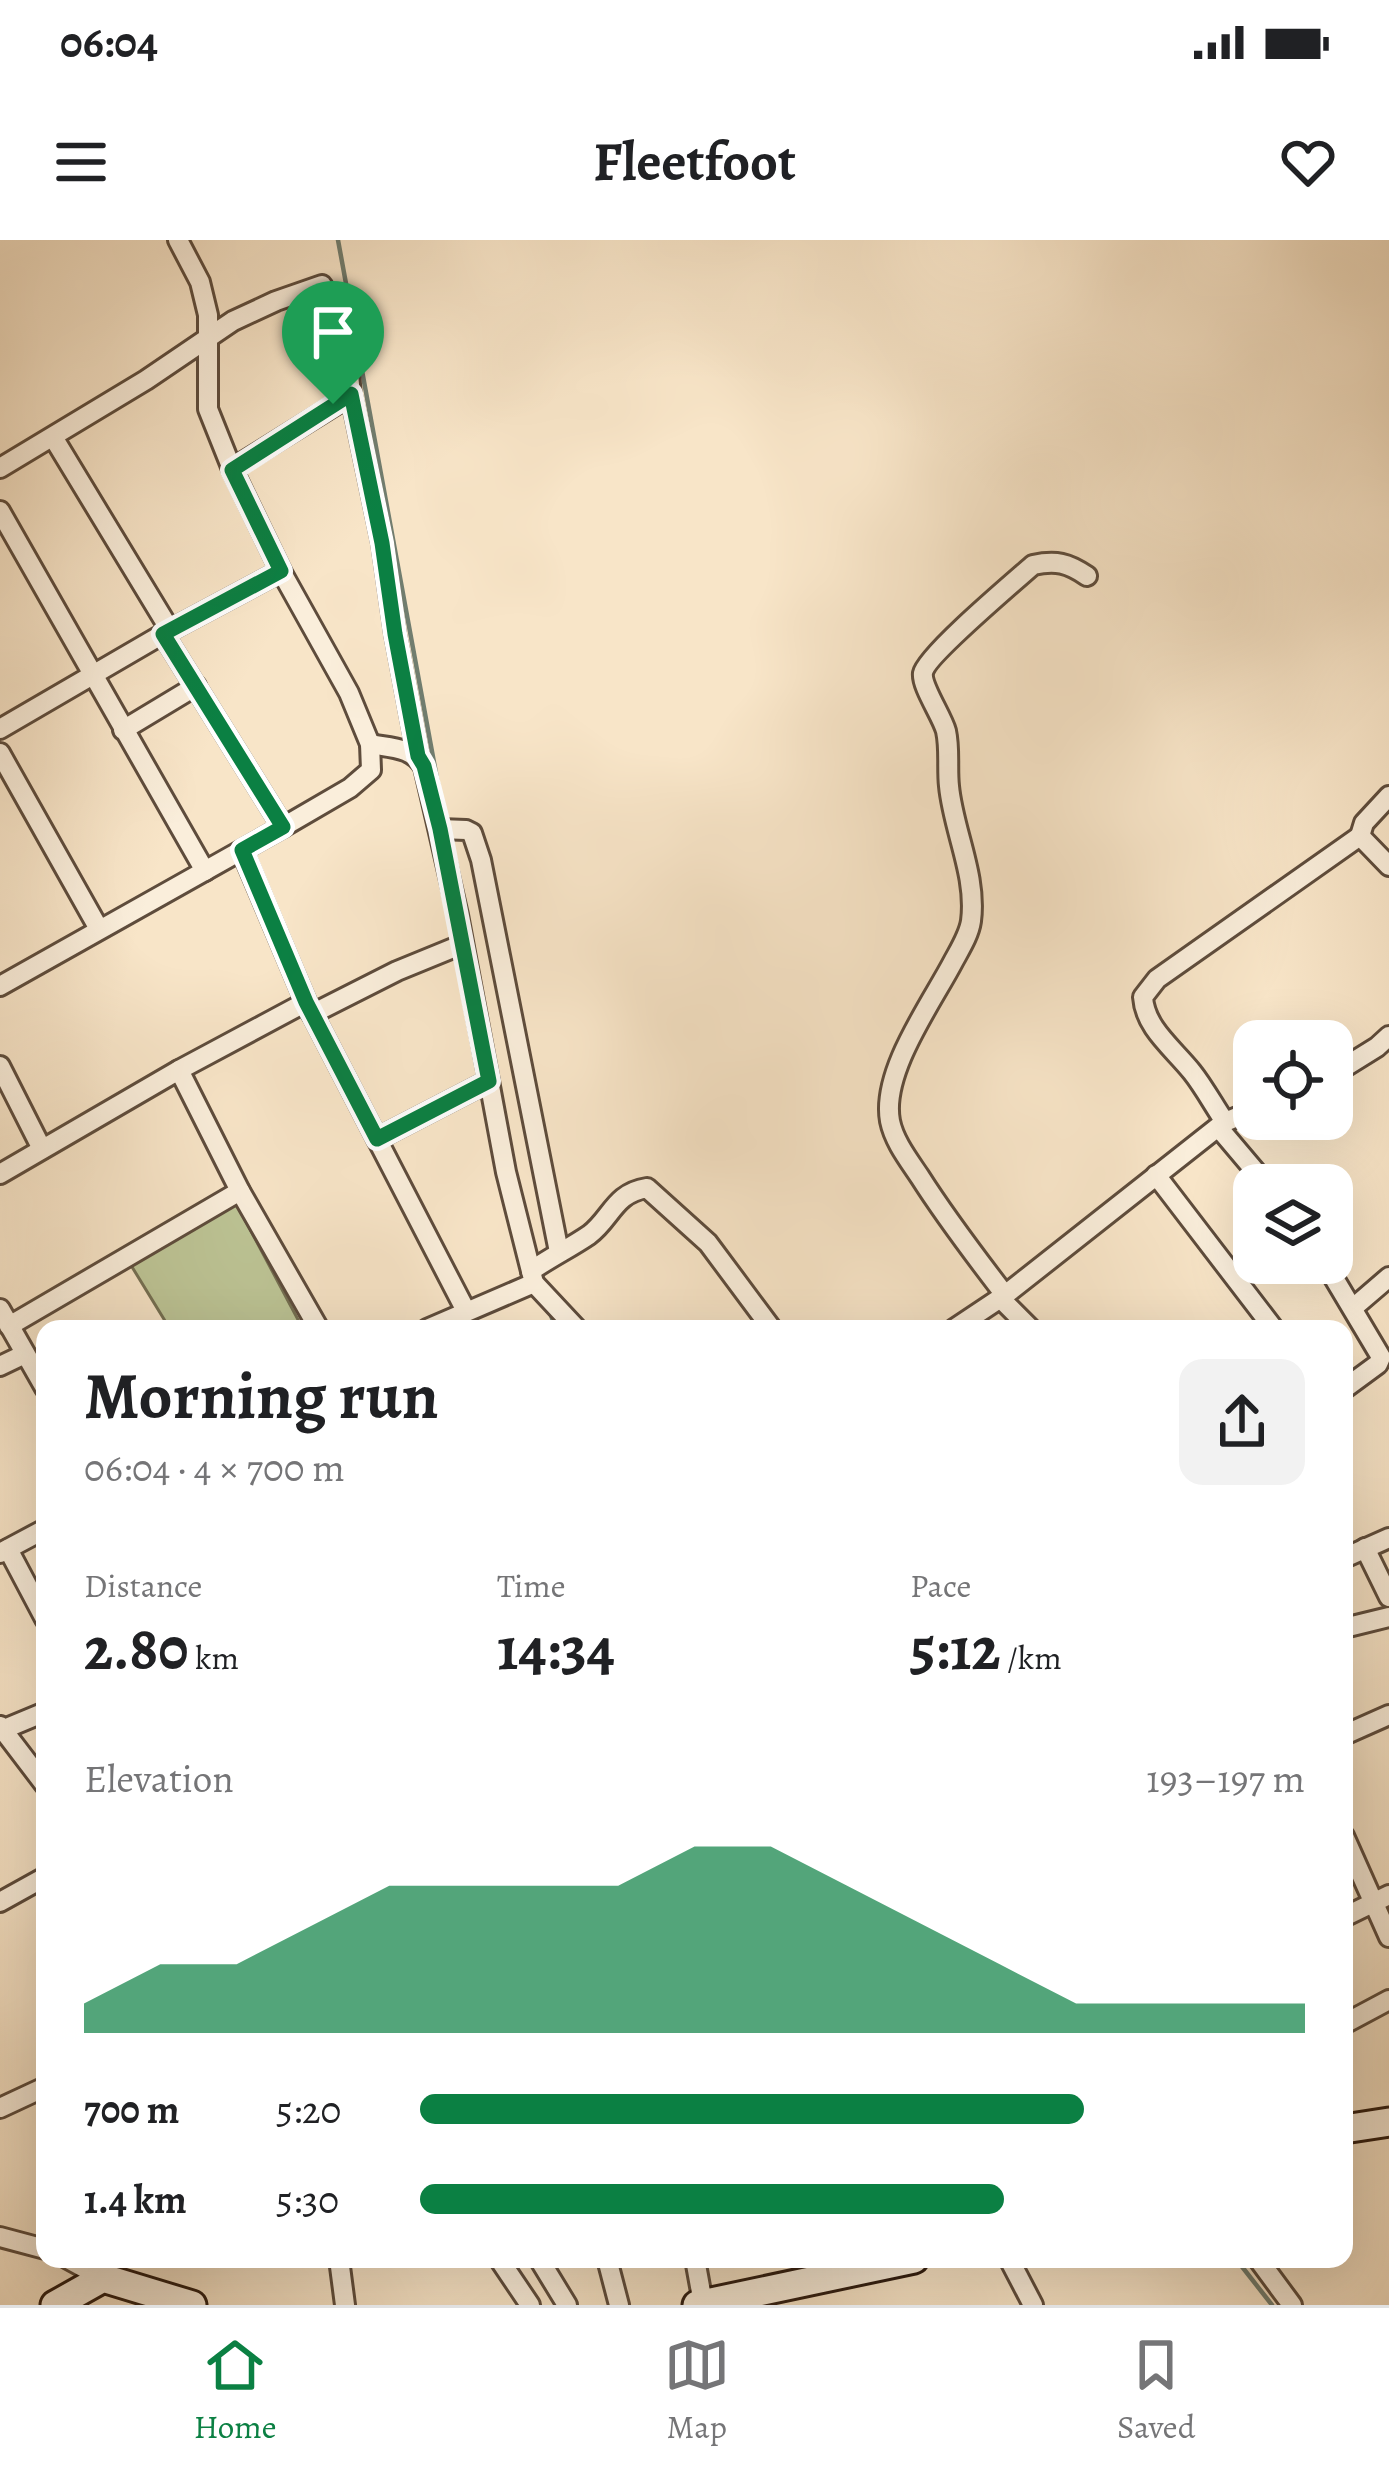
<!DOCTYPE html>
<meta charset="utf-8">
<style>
body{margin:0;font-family:Alegreya,serif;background:#f2f2f2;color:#202124;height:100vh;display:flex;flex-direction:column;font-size:45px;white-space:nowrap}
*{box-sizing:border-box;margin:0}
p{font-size:39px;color:#757577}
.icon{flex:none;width:66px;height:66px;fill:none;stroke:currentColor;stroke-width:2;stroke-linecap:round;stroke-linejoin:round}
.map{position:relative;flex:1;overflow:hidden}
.panel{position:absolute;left:36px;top:1080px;width:1317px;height:948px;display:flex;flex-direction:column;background:#fff;border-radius:24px;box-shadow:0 12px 48px #0002}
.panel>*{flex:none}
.controls{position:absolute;left:1233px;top:780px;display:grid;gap:24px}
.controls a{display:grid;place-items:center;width:120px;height:120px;border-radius:24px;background:#fff;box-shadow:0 12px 48px #0002;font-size:60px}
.pin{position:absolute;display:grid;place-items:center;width:102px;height:102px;color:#fff;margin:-123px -51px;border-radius:50% 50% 50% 0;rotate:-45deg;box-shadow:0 0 12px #0007}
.pin .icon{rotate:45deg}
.round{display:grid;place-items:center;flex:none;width:126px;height:126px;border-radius:24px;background:#f2f2f2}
.summary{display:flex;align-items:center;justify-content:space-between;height:204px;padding:0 48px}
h1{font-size:66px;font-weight:700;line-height:90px}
.stats{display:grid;grid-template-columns:repeat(3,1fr);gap:18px;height:204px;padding:12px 48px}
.stats div{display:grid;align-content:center}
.stats b{font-size:60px;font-weight:700}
.stats small{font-size:33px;font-weight:400}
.stats p{font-size:33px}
.chart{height:336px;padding:24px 48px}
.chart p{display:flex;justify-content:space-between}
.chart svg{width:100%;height:216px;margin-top:12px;fill:#0b8043;opacity:.7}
ul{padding:0 48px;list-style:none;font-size:39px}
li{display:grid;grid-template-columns:192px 144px 1fr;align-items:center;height:90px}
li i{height:30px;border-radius:15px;background:#0b8043}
.status{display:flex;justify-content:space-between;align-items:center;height:84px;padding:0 60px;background:#fff;direction:ltr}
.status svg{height:33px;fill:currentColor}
header{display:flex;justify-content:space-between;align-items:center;height:156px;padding:0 48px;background:#fff;font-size:54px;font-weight:700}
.tabs{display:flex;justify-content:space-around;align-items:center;height:168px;border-top:3px solid #e0e0e0;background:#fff;font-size:33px;color:#757577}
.tabs a{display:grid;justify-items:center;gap:6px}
.tabs .on{color:#0b8043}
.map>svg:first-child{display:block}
.green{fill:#bdc596;stroke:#746f52;stroke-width:3}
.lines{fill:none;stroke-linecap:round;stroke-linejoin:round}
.stream{stroke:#717d6f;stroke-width:4.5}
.street-casing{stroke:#5e4c3c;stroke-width:24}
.secondary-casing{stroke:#2b190e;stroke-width:33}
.street{stroke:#faeedb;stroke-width:18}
.secondary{stroke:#faeedb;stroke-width:27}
.route-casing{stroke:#fff;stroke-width:24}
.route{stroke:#0b8043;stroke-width:15}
</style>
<div class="status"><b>06:04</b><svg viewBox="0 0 49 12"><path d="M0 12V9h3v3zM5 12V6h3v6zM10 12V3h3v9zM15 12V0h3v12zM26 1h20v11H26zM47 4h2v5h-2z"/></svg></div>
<header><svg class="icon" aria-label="menu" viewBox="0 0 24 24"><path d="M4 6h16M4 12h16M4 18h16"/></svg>Fleetfoot<svg class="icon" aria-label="heart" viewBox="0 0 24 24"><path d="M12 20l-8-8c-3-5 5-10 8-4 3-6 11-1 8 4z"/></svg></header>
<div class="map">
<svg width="1389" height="2065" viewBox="0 0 1389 2065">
<rect width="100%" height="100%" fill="#f8e5c8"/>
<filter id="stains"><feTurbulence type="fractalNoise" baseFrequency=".00167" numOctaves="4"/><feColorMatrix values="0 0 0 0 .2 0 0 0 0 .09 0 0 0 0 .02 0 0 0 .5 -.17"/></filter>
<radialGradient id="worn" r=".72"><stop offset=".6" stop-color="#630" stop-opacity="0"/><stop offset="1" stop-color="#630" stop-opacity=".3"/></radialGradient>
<polygon class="green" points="235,961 303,1089 170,1089 129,1022"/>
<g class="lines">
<g class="stream">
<polyline points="338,0 440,555"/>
<polyline points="549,1070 556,1089"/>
<polyline points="1236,2019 1272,2065"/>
</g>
<g class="street-casing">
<g id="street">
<polyline points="53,197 170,390"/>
<path d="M0 228 146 140 233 81 276 61 322 45C339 82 348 115 351 155"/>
<polyline points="232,229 351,155 382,303 395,394 418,516"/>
<polyline points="0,271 205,631"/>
<polyline points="163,394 283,587"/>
<polyline points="0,489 163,394 281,331"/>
<polyline points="123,490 196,446"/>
<path d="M370 504C392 508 412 507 424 527L458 675 506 932 534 1043 427 1089"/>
<polyline points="0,513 99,689"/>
<polyline points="440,589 466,590 472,593 481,620 559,1012"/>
<polyline points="1360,596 1364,583 1389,556"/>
<polyline points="242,611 306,762 466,1071"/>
<polyline points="0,746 283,587 350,548 371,530 370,504 349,453 281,331 232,229 208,169 208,75 200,42 178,0"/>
<polyline points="312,774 397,731 463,704"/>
<polyline points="0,826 42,909"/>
<polyline points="179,830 240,951 319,1089"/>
<polyline points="1332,835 1377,807 1389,796"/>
<path d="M1254 870 1225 882C1214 866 1204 847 1192 832 1173 808 1145 788 1143 757L1157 739 1360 596 1389 626"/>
<polyline points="377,899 489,841"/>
<polyline points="0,934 179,830 306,762"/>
<polyline points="1156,935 1274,1089"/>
<polyline points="1325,1023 1381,1117 1378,1124 1344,1149"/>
<path d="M531 1031C549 1018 570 1008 589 995 611 979 614 953 647 948L708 1003 772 1089"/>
<polyline points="534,1043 577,1089"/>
<path d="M1005 1055C975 1016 946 978 920 937 908 919 894 901 890 881 881 832 931 764 953 722 960 709 969 695 971 681 977 635 953 590 949 546 947 528 950 509 946 491 942 476 921 446 923 433 926 416 1015 341 1033 325 1056 320 1068 323 1087 336"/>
<polyline points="1000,1058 1031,1089"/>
<polyline points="1353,1068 1389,1037"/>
<polyline points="0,1069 45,1148"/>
<polyline points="9,1086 240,951"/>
<polyline points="954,1089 1005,1055 1218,887 1267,945"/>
<polyline points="0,1126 25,1114"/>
<polyline points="1365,1308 1389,1357"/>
<polyline points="8,1309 45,1379"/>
<polyline points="0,1313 45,1289"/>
<polyline points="1344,1318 1389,1298"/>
<polyline points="1344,1388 1389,1377"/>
<polyline points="0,1486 45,1545"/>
<polyline points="2,1490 45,1472"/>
<polyline points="1344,1495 1389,1475"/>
<polyline points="1344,1596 1389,1697"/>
<polyline points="0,1662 45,1637"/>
<polyline points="1344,1677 1389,1655"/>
<polyline points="1344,1784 1389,1760"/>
<polyline points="0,1868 45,1847"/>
<polyline points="0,1997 45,2009"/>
<polyline points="68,2019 103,2038"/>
<polyline points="339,2019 345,2065"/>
<polyline points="499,2019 530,2065"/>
<polyline points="539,2019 567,2065"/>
<polyline points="607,2019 619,2065"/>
<polyline points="695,2019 703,2063"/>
<polyline points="1009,2019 1033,2065"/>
<polyline points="1258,2019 1292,2065"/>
</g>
</g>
<g class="secondary-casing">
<g id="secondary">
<polyline points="1344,1889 1389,1882"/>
<polyline points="55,2065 103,2038 192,2065"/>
<polyline points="697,2065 914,2019"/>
</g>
</g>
<use href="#street" class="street"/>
<use href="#secondary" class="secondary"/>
</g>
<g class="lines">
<g class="route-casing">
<polygon id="route" points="351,154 382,303 395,394 418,516 424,526 440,589 489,841 377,899 306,762 242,610 283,587 163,394 281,331 232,230"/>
</g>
<use href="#route" class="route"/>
</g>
<rect width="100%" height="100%" filter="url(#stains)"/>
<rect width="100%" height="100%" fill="url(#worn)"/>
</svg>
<div class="controls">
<a><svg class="icon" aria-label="locate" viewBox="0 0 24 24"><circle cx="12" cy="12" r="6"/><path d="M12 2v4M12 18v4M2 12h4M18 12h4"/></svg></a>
<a><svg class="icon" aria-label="layers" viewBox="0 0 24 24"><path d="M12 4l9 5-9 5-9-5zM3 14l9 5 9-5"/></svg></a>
</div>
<div class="pin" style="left:333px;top:164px;background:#1e9e55"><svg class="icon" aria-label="arrive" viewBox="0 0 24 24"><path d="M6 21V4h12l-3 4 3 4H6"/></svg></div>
<section class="panel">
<div class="summary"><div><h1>Morning run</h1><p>06:04 · 4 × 700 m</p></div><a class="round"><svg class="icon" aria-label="share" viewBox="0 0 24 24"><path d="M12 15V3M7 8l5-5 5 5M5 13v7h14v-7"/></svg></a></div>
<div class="stats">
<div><p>Distance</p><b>2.80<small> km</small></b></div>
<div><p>Time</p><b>14:34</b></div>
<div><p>Pace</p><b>5:12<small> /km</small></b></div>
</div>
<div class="chart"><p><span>Elevation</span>193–197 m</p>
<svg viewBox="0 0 160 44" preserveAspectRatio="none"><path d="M0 44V38L10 30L20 30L30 22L40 14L50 14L60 14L70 14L80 6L90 6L100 14L110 22L120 30L130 38L140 38L150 38L160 38V44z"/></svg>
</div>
<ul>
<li><b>700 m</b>5:20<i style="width:75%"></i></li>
<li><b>1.4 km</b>5:30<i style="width:66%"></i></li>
</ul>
</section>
</div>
<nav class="tabs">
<a class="on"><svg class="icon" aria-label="home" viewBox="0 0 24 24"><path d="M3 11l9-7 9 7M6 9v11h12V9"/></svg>Home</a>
<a><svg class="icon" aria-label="map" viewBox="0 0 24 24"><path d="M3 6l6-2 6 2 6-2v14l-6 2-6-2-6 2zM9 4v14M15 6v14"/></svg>Map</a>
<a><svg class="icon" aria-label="saved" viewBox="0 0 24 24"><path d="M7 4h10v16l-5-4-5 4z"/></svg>Saved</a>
</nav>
